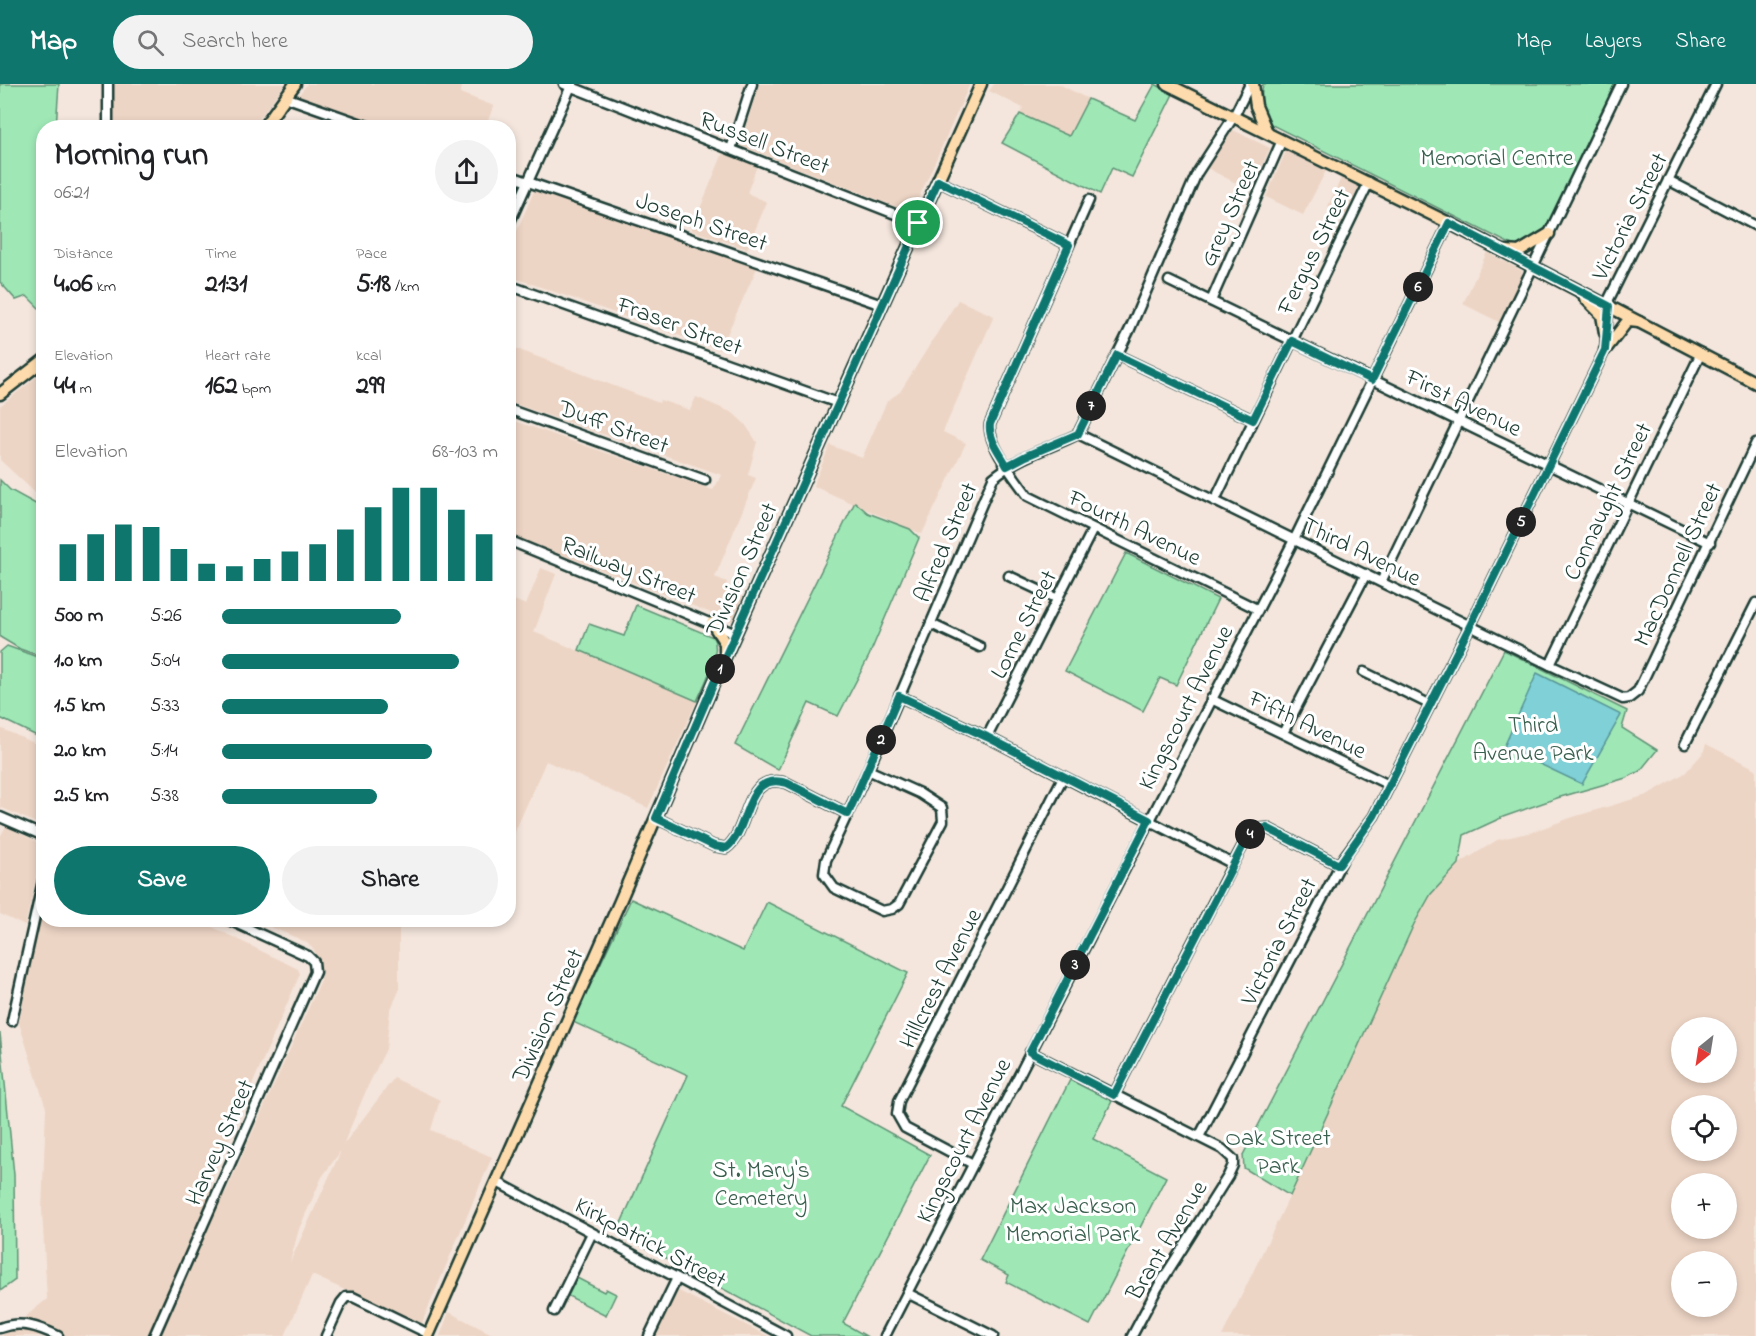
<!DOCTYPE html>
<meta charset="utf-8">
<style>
body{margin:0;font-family:"Indie Flower",sans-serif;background:#f2f2f2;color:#202124;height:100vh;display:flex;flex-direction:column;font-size:22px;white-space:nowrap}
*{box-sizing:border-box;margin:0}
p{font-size:20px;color:#757577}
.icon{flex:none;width:33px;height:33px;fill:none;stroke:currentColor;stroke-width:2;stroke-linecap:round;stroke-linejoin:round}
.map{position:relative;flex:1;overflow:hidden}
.drawer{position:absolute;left:36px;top:36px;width:480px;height:807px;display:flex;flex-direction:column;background:#fff;border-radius:24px;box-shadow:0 3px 9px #0003}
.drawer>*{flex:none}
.needle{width:39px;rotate:210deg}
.buttons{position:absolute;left:1671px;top:933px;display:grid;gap:12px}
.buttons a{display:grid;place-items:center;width:66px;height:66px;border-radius:50%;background:#fff;box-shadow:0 3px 9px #0003;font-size:30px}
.pin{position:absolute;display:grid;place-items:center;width:51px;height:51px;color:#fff;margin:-26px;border:3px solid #fff;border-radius:50%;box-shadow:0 2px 6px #0007}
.km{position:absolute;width:30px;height:30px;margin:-15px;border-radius:50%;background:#222;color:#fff;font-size:16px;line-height:30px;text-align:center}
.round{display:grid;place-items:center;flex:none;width:63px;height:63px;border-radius:32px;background:#f2f2f2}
.summary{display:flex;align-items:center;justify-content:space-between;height:102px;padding:0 18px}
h1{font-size:33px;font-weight:700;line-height:45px}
.metrics{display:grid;grid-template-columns:repeat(3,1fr);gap:9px;height:102px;padding:6px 18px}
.metrics div{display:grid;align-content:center}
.metrics b{font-size:26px;font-weight:700}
.metrics small{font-size:16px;font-weight:400}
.metrics p{font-size:16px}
.chart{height:168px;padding:12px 18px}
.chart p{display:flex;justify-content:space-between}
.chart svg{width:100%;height:108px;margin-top:6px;stroke:#0f766e;stroke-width:6}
.primary-button{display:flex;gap:12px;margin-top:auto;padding:12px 18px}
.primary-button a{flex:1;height:69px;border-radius:36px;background:#0f766e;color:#fff;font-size:24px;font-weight:700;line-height:69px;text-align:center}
.primary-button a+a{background:#f2f2f2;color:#202124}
ul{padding:0 18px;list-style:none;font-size:20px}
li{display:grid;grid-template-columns:96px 72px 1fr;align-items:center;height:45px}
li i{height:15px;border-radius:8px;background:#0f766e}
header{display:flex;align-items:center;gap:36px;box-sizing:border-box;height:84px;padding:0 30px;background:#0f766e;color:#fff}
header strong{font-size:28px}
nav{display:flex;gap:33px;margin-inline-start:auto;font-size:21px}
.search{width:420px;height:54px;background:#f2f2f2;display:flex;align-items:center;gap:15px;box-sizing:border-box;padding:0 21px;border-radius:33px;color:#757577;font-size:22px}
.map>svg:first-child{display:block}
.built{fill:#edd5c5;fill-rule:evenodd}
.green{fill:#9fe8b6;stroke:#5f9275;stroke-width:1.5}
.water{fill:#7fd0d7;stroke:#599596;stroke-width:1.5}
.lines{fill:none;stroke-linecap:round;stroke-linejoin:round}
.minor-casing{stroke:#1f3d34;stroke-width:13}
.major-casing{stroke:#1f3d34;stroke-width:15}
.minor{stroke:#fff;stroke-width:8}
.major{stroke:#fedbac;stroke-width:10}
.route-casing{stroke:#fff;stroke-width:12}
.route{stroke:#0f766e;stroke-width:8}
.labels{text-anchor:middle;stroke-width:6;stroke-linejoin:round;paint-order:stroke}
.street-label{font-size:24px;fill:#1f3d34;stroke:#fff}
.park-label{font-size:24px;fill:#395f4e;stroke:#fff}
</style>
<header>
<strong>Map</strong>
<div class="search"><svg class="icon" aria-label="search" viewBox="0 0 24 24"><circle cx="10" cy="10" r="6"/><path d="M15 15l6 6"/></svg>Search here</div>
<nav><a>Map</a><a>Layers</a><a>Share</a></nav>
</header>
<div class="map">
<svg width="1756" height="1252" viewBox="0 0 1756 1252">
<rect width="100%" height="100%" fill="#f4e6dd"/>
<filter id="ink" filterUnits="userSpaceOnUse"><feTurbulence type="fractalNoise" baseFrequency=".0167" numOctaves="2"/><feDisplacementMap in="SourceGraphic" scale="12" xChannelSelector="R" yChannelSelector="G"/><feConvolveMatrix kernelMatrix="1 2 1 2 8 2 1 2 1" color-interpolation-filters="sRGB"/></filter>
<g filter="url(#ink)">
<g class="built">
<polygon points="112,0 285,0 253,43 111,44"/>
<polygon points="307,0 463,0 460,9 494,22 485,43 390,43 298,12"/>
<polygon points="759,0 970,0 912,129 740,61"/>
<polygon points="994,0 1059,0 1088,15 1069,52 1020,30 1023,24 989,7"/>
<polygon points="1233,46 1270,64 1251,107 1207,84"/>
<polygon points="1286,67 1326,87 1303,131 1266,113"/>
<polygon points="723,69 757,82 747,109 767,118 747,165 691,146"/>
<polygon points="1341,94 1359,103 1346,130 1328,122"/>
<polygon points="534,107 757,184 720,266 509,192 509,165"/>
<polygon points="1487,168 1522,187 1522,192 1499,238 1463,220"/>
<polygon points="958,216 994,232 943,348 966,359 922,450 813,402 830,361 862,374 887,317 900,308"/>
<polygon points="509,262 659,319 660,316 690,326 696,313 733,329 745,340 757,358 748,391 756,394 715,493 727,498 724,507 744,514 734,538 509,450 509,335 713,406 722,391 509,318"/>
<polygon points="43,288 43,416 0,376 0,322"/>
<polygon points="541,484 556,490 534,548 697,617 648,724 546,677 509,761 509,514 526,521"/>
<polygon points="0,644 43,663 43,742 0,723"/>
<path d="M1706 660 1756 685V1252H1222L1294 1103 1414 840 1431 810 1459 780 1497 756 1532 748 1573 733 1647 711 1685 689 1703 669ZM1682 944H1726V988H1682ZM1682 1022H1726V1066H1682ZM1682 1100H1726V1144H1682ZM1682 1178H1726V1222H1682Z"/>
<polygon points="6,742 43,761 25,842 0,830 0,753"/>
<path d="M43 817 44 836H198L298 885 300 890 209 1101 225 1110 321 896V887L314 866 306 858 255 836H399V907L390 927 386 965 368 1002 343 1061 394 994 440 1016 431 1046 492 1073 421 1241 312 1191 285 1252H2L47 1215 42 1126 46 1024 19 939ZM340 1068V1069L290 1178 299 1145 322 1093Z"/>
<polygon points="677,1206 768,1252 655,1252"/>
<polygon points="449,1228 488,1248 498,1252 440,1252"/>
</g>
<g class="green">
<polygon points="0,0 59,0 56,43 44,44 43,228 27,212 16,216 0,198"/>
<polygon points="1155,0 1173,10 1132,93 1112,84 1100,110 1002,59 1020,30 1069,52 1088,15 1135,36"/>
<path d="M1263 0H1616L1547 144 1516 163 1272 41C1261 31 1260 14 1263 0Z"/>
<polygon points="0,396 10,406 43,424 43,573 20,565 0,553"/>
<polygon points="855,418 868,429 910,445 919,454 869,572 838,632 809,619 778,686 735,661"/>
<polygon points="1126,469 1218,515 1176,601 1160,594 1143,627 1065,587"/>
<path d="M636 521 713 553C722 568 704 601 697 617L579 566 589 540 624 552Z"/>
<polygon points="7,562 43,575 43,655 0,634 0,568"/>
<polygon points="1504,566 1627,627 1622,644 1657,666 1640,687 1626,694 1557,714 1503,733 1464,751 1459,780 1431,810 1414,840 1290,1112 1244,1084 1243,1071"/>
<polygon points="631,815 743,867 767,818 908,889 841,1022 930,1071 843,1239 866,1252 811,1252 617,1148 688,991 573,938"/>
<polygon points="0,949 14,1091 15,1196 0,1207"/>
<polygon points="1070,996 1112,1017 1093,1055 1166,1093 1090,1241 1006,1198 1009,1191 980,1176"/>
<polygon points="577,1194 604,1208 606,1205 616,1210 606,1231 568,1212"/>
</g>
<polygon class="water" points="1537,589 1621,631 1582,700 1504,663"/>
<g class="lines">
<g class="minor-casing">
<g id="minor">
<polyline points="564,0 918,139"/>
<polyline points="285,13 373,44"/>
<polyline points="108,44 108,0"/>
<polyline points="731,65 752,0"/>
<polyline points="508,91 882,221"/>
<polyline points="1668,96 1756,142"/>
<polyline points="938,97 1069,161"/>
<path d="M1089 116 990 340C987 361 1016 395 1028 412L1257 525"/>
<polyline points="508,142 572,0"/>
<polyline points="1169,197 1710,459"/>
<polyline points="508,201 838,319"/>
<polyline points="1211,217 1282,56"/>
<polyline points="1117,271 1253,336"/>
<polyline points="508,325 705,396"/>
<polyline points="1078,350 1550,581 1623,615 1629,614 1638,607 1756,359"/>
<polyline points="1215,416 1369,98"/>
<polyline points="508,456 736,550"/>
<polyline points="1009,492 1058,515"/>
<polyline points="1381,498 1621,0"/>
<polyline points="931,540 980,563"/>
<polyline points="1550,581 1701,269"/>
<polyline points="1364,588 1431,621"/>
<polyline points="899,612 987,653 1233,780"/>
<polyline points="1211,615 1389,701"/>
<polyline points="1283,649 1366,490"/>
<polyline points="987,653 1093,445"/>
<polyline points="1685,660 1756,519"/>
<path d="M868 686 919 709 942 724 943 737 899 820 892 825 882 827 834 804 824 790 826 776 868 686 993 394C1018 372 1049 365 1078 350L1130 245 1197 89 1234 32 1250 0"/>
<polyline points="0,733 44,752"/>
<path d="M656 734 714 762 726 764C751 746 743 686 787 699L848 730"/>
<polyline points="12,937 44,792"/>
<polyline points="1030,968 1222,1065 1233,1075 1233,1081 1228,1092 1158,1203 1132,1252"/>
<polyline points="1114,1011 1233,780 1247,754 1254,745 1267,744 1339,781"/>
<polyline points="1199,1053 1344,773 1374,732 1473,536 1605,266 1609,215 1716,0"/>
<polyline points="973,1080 905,1044 897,1030 899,1017 1063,693"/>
<polyline points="497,1098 786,1252"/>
<polyline points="907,1209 993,1252"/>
<polyline points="554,1227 592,1149"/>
<path d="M0 1244C21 1236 39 1243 58 1252"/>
<polyline points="154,1252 315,888 314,878 308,872 229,836"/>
<polyline points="326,1252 341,1219 346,1213 353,1213 429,1250"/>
<polyline points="649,1252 677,1194"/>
<polyline points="885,1252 1297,450 1449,139"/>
</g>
</g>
<g class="major-casing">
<g id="major">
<polyline points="1167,0 1449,139 1756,299"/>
<polyline points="1253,0 1256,22 1267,48"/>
<polyline points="263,44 295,0"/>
<polyline points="1506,167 1519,168 1549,150"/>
<polyline points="1585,214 1602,231 1605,249"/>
<polyline points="1605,266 1626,239 1629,237 1639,238"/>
<polyline points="0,310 44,276"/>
<polyline points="712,539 725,559 725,569"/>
<polyline points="428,1252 620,817 725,573 981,0"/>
</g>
</g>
<use href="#minor" class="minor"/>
<use href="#major" class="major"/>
</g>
</g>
<g class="lines" filter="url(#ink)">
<g class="route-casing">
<path id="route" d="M938 97 1069 161 990 340C988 355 1000 369 1007 382L1026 372 1078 350 1117 271 1253 336 1292 257 1372 296 1449 139 1609 222 1605 266 1470 542 1374 732 1339 781 1267 744 1254 745 1247 754 1114 1011 1030 968 1149 736 987 653 899 612 848 730 787 699C743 686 751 746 726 764L714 762 656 734 725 573Z"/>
</g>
<use href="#route" class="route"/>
</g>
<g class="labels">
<g class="street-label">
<text transform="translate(765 58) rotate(21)" y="8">Russell Street</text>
<text transform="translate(1229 129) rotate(-66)" y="8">Grey Street</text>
<text transform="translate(1629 132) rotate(-63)" y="8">Victoria Street</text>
<text transform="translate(702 137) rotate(19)" y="8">Joseph Street</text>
<text transform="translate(1313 167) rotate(-64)" y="8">Fergus Street</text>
<text transform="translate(680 241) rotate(20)" y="8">Fraser Street</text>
<text transform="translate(1464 318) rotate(26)" y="8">First Avenue</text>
<text transform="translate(614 342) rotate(20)" y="8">Duff Street</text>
<text transform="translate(1607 417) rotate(-64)" y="8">Connaught Street</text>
<text transform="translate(1135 443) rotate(26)" y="8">Fourth Avenue</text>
<text transform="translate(945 458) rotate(-67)" y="8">Alfred Street</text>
<text transform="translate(1362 467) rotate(26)" y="8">Third Avenue</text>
<text transform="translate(1677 480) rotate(-65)" y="8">MacDonnell Street</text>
<text transform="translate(629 485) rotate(22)" y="8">Railway Street</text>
<text transform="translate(741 485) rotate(-66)" y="8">Division Street</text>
<text transform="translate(1023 540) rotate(-63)" y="8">Lorne Street</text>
<text transform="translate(1185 623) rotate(-63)" y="8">Kingscourt Avenue</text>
<text transform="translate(1308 640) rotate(26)" y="8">Fifth Avenue</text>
<text transform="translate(1278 857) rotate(-63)" y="8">Victoria Street</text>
<text transform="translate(940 894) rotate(-63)" y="8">Hillcrest Avenue</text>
<text transform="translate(547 931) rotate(-66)" y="8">Division Street</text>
<text transform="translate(963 1056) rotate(-63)" y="8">Kingscourt Avenue</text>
<text transform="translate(219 1058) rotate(-66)" y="8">Harvey Street</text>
<text transform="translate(1166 1156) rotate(-59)" y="8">Brant Avenue</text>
<text transform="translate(651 1158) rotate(28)" y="8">Kirkpatrick Street</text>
</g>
<g class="park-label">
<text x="1497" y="81">Memorial Centre</text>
<text x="1533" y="648">Third<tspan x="1533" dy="28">Avenue Park</tspan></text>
<text x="1278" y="1061">Oak Street<tspan x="1278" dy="28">Park</tspan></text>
<text x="761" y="1093">St. Mary's<tspan x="761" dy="28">Cemetery</tspan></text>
<text x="1073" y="1129">Max Jackson<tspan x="1073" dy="28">Memorial Park</tspan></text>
</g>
</g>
</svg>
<div class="buttons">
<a><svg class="needle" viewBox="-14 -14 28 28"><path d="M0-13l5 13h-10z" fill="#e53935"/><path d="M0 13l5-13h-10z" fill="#757577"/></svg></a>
<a><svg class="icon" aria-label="locate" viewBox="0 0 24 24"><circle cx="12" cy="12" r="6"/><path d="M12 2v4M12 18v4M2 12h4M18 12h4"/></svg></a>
<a>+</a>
<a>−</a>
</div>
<div class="pin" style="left:918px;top:139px;background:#1e9e55"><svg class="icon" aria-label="arrive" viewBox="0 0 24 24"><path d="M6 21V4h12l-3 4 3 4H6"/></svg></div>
<b class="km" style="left:720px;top:585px">1</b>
<b class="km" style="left:881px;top:656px">2</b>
<b class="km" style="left:1075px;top:881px">3</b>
<b class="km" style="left:1250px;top:750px">4</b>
<b class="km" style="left:1521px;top:438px">5</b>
<b class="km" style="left:1418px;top:203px">6</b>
<b class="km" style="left:1091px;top:322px">7</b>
<section class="drawer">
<div class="summary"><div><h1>Morning run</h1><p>06:21</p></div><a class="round"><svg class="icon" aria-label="share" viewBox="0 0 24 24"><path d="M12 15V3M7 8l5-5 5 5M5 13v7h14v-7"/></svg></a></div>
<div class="metrics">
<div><p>Distance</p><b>4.06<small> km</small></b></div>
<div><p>Time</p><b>21:31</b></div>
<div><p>Pace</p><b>5:18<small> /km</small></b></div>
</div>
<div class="metrics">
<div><p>Elevation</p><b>44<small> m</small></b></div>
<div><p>Heart rate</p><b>162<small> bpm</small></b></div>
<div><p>kcal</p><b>299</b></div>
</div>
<div class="chart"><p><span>Elevation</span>68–103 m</p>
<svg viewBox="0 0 160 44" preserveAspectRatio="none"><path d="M5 44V29M15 44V25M25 44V21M35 44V22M45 44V31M55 44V37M65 44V38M75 44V35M85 44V32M95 44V29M105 44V23M115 44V14M125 44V6M135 44V6M145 44V15M155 44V25"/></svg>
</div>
<ul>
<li><b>500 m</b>5:26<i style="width:65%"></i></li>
<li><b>1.0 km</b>5:04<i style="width:86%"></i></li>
<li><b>1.5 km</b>5:33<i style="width:60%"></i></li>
<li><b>2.0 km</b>5:14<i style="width:76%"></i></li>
<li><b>2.5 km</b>5:38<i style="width:56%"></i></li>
</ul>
<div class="primary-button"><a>Save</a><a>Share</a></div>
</section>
</div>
